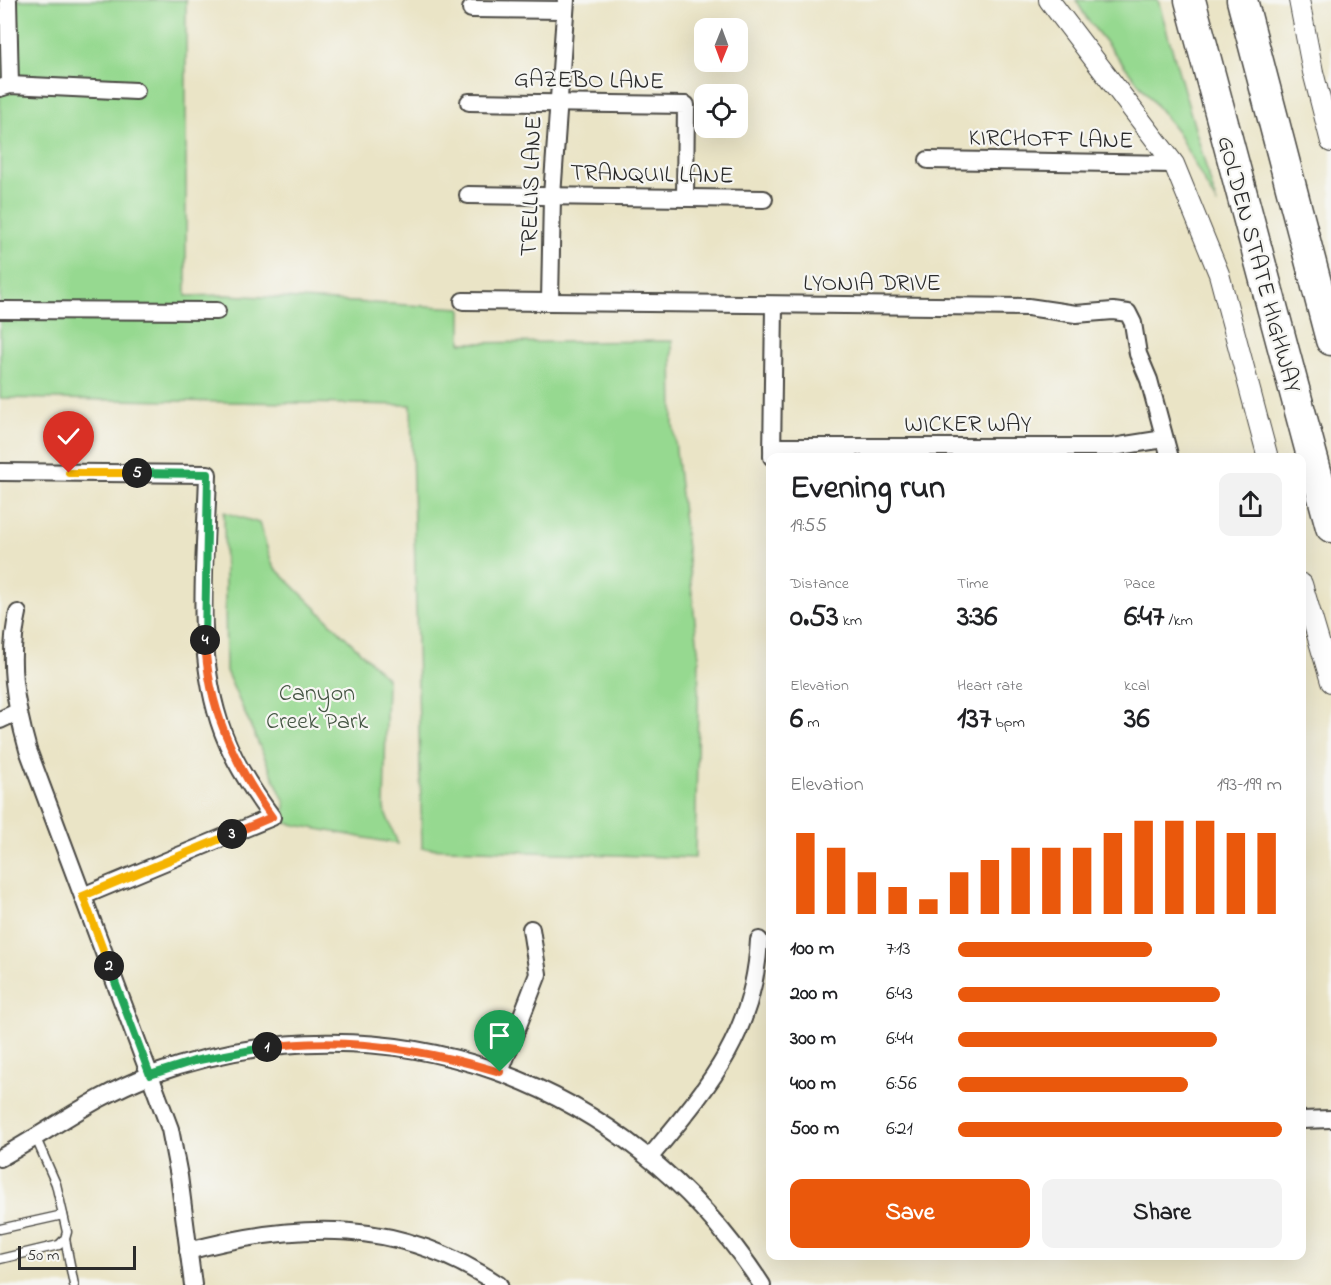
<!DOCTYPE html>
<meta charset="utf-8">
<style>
body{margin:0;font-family:"Indie Flower",sans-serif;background:#f2f2f2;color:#202124;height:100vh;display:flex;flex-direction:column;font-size:22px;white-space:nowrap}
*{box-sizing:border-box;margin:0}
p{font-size:20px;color:#757577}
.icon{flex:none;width:33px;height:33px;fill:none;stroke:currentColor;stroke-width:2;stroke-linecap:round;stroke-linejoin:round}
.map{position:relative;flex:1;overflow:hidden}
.drawer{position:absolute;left:766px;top:453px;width:540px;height:807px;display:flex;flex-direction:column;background:#fff;border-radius:12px;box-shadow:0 6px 24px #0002}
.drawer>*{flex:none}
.needle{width:39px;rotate:181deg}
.tools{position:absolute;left:694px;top:18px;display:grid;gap:12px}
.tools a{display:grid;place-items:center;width:54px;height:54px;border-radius:12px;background:#fff;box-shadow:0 6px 24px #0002;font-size:30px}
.scale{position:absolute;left:18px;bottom:15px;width:118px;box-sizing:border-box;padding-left:6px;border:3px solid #2b2b2b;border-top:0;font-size:16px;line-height:21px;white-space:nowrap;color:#2b2b2b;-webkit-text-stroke:4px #f6f6f2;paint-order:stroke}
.pin{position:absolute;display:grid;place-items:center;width:51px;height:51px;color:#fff;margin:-62px -26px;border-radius:50% 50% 50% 0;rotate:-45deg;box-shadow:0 0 6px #0007}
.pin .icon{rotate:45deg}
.km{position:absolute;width:30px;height:30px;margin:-15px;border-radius:50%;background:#222;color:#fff;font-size:16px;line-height:30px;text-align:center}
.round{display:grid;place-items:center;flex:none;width:63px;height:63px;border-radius:12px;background:#f2f2f2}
.summary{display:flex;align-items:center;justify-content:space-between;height:102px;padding:0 24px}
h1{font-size:33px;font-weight:700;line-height:45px}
.metrics{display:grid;grid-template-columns:repeat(3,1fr);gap:9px;height:102px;padding:6px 24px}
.metrics div{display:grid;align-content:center}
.metrics b{font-size:30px;font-weight:700}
.metrics small{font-size:16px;font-weight:400}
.metrics p{font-size:16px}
.chart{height:168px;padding:12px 24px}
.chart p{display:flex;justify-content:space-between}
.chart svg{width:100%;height:108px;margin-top:6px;stroke:#ea580c;stroke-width:6}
.primary-button{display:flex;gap:12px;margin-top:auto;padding:12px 24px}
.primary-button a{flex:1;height:69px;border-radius:12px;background:#ea580c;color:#fff;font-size:24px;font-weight:700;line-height:69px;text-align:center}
.primary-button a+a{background:#f2f2f2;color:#202124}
ul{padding:0 24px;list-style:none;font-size:20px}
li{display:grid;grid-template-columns:96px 72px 1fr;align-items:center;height:45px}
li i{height:15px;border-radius:8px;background:#ea580c}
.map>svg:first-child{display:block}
.green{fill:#96d990;stroke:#60825e;stroke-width:1.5}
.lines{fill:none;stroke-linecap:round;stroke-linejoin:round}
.service-casing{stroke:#484742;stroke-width:11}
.minor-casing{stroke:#484742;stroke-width:20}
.tertiary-casing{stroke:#484742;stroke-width:22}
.motorway-casing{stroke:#484742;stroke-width:33}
.service{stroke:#fff;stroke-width:8}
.minor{stroke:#fff;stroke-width:16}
.tertiary{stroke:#fff;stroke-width:20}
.motorway{stroke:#fff;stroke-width:30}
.split-1-casing{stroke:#fff;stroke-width:12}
.split-2-casing{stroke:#fff;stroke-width:12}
.split-3-casing{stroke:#fff;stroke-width:12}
.split-4-casing{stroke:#fff;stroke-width:12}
.split-5-casing{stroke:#fff;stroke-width:12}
.split-6-casing{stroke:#fff;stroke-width:12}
.split-1{stroke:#f0652b;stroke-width:8}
.split-2{stroke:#22a559;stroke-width:8}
.split-3{stroke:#f5b400;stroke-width:8}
.split-4{stroke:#f0652b;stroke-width:8}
.split-5{stroke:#22a559;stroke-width:8}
.split-6{stroke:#f5b400;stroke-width:8}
.labels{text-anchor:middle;stroke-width:4.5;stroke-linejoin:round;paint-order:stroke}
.street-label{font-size:24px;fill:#2b2b2b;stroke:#f6f6f2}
.park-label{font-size:24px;fill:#465644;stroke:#f6f6f2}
</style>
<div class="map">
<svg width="1331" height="1285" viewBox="0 0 1331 1285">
<rect width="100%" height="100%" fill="#f6f6f2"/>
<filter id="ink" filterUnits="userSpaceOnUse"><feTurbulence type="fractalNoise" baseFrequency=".0167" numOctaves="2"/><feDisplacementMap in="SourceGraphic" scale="12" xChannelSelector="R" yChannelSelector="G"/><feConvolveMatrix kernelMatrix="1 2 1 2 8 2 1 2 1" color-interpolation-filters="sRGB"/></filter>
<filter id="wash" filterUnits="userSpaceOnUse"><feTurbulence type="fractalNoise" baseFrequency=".008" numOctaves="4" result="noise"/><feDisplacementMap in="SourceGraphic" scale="24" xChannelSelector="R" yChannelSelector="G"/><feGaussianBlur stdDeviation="1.35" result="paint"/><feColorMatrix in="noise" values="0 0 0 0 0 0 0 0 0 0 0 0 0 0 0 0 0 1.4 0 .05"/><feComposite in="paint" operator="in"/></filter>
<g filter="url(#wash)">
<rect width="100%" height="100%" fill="#eae4c6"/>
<g class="green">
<polygon points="0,0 186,0 186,296 226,295 461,308 461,343 672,341 673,423 699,657 695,858 422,848 411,405 0,398"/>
<polygon points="1076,0 1158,0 1217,205 1176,130 1087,19"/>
<polygon points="224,512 259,523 273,566 387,678 384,809 398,844 285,823 285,803 226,671"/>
</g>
</g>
<g filter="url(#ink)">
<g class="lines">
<g class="service-casing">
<g id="service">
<polyline points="0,1229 63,1215"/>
<polyline points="65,1239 74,1285"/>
<polyline points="0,1259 59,1245 65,1239 67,1232 56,1184 35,1136"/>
</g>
</g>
<g class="minor-casing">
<g id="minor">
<polyline points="8,0 10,85"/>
<polyline points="471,9 565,10"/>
<polyline points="0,88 10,85 136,91"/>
<polyline points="469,102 686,105 685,198"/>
<polyline points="928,160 1174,164"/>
<polyline points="468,195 764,199"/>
<polyline points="463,301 1028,307 1076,314 1113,311 1128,313 1133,323 1138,354 1149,380 1170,458"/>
<polyline points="550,302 552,196 566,0"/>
<polyline points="0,310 217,311"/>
<polyline points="772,447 1113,447 1164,439"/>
<polyline points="772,457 774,305"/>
<path d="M0 472 208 474C206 555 194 642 219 721 230 756 250 787 272 817L83 896"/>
<path d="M18 613C7 660 15 704 28 750L170 1129 179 1176 193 1285"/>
<polyline points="0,720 17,712"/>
<polyline points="500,1072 538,974 531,929"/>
<polyline points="1302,1120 1331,1119"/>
<path d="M650 1157C708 1087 754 1036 759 940"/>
<path d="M0 1158C51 1130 96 1095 151 1075 386 990 627 1078 762 1285"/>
<path d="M188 1251C299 1221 400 1218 499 1285"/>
</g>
</g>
<g class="tertiary-casing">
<g id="tertiary">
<polyline points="1049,0 1174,164 1219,274 1268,458"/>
<polyline points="1299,0 1313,72 1331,142"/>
<polyline points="1302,584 1331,682"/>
</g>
</g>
<g class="motorway-casing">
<g id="motorway">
<polyline points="1190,0 1331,527"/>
<polyline points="1242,0 1331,340"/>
</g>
</g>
<use href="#service" class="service"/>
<use href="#minor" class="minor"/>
<use href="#tertiary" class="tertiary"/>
<use href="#motorway" class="motorway"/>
</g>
</g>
<g class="lines" filter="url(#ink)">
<g class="split-1-casing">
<path id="split-1" d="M267 1047C346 1036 424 1049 500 1072"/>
</g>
<g class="split-2-casing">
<polyline id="split-2" points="109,966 150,1075 194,1061 267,1047"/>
</g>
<g class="split-3-casing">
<polyline id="split-3" points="109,966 83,896 232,834"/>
</g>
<g class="split-4-casing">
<path id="split-4" d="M205 640C208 707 233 763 272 817L232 834"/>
</g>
<g class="split-5-casing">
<polyline id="split-5" points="137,473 208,474 205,640"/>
</g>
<g class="split-6-casing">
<polyline id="split-6" points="69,473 137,473"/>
</g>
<use href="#split-1" class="split-1"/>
<use href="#split-2" class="split-2"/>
<use href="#split-3" class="split-3"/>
<use href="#split-4" class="split-4"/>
<use href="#split-5" class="split-5"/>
<use href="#split-6" class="split-6"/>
</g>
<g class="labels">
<g class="street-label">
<text transform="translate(589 79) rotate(1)" y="8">GAZEBO LANE</text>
<text transform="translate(1051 138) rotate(1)" y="8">KIRCHOFF LANE</text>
<text transform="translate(652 173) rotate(1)" y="8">TRANQUIL LANE</text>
<text transform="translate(530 186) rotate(-88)" y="8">TRELLIS LANE</text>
<text transform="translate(1260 264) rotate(75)" y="8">GOLDEN STATE HIGHWAY</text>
<text x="872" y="290">LYONIA DRIVE</text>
<text x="968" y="431">WICKER WAY</text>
</g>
<g class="park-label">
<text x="317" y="700">Canyon<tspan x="317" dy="28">Creek Park</tspan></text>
</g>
</g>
</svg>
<div class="tools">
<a><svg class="needle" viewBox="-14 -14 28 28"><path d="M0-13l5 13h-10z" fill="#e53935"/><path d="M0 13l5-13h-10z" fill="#757577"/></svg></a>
<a><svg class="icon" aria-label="locate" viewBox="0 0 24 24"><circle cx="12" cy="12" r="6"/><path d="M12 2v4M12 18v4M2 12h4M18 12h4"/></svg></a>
</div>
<div class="scale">50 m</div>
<div class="pin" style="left:500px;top:1072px;background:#1e9e55"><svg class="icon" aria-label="arrive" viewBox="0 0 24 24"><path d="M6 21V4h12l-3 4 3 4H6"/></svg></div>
<div class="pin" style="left:69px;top:473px;background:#d93025"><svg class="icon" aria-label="check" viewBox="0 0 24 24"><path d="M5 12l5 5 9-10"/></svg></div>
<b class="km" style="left:267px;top:1047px">1</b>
<b class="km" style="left:109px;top:966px">2</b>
<b class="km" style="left:232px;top:834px">3</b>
<b class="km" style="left:205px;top:640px">4</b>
<b class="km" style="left:137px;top:473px">5</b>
<section class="drawer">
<div class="summary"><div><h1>Evening run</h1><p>19:55</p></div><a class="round"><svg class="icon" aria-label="share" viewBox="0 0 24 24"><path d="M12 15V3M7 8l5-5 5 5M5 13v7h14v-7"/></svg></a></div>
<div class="metrics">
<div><p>Distance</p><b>0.53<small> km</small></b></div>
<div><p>Time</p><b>3:36</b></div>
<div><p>Pace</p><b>6:47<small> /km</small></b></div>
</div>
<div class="metrics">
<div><p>Elevation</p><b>6<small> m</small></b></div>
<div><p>Heart rate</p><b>137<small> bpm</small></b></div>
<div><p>kcal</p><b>36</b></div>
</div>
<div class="chart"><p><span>Elevation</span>193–199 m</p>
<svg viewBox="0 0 160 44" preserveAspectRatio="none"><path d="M5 44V11M15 44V17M25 44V27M35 44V33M45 44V38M55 44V27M65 44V22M75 44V17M85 44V17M95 44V17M105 44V11M115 44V6M125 44V6M135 44V6M145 44V11M155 44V11"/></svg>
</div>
<ul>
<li><b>100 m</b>7:13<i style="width:60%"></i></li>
<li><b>200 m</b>6:43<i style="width:81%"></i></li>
<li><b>300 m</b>6:44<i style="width:80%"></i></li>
<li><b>400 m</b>6:56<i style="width:71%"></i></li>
<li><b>500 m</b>6:21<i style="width:100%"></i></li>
</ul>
<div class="primary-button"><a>Save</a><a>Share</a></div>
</section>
</div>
